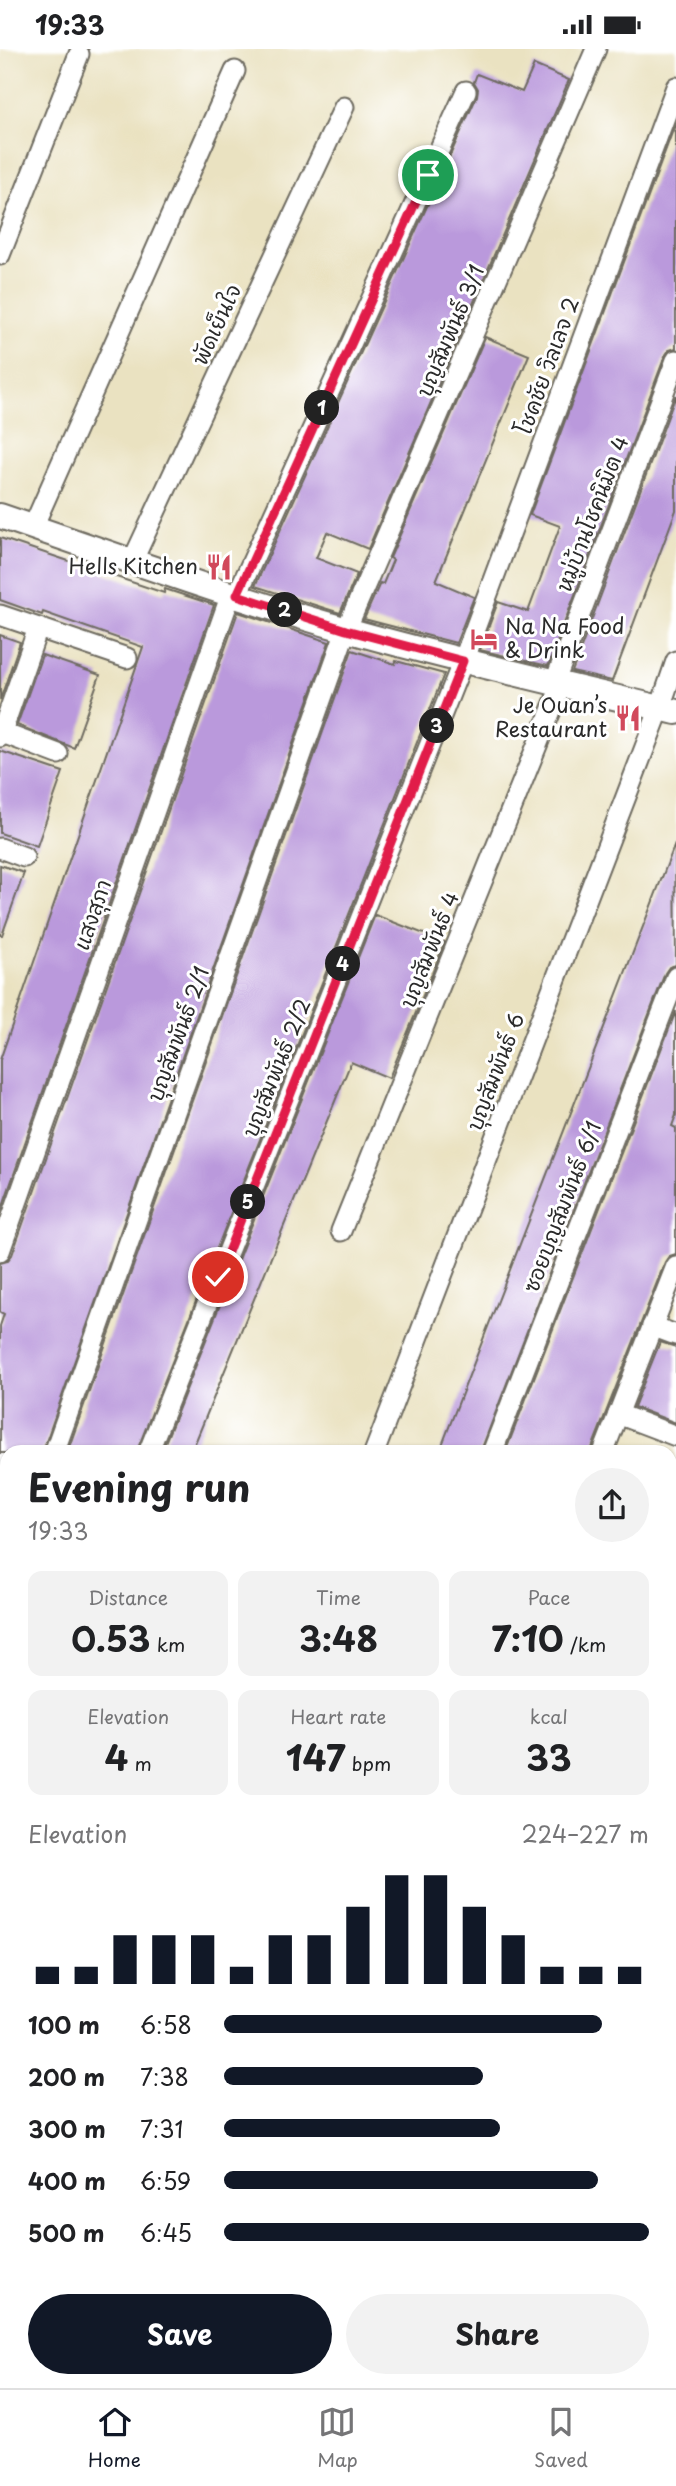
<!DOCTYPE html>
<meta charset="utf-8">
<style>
body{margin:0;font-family:"Playpen Sans","Playpen Sans Thai",sans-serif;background:#f2f2f2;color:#202124;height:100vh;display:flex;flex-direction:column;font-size:26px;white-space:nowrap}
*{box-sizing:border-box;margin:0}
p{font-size:23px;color:#757577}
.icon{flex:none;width:38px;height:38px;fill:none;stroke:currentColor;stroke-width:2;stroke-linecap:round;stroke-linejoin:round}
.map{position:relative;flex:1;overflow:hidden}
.drawer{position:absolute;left:0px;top:1396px;width:677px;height:943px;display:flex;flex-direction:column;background:#fff;border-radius:21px 21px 0 0;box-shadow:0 2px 5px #0004}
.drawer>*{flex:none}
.pin{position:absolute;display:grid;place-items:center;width:60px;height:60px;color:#fff;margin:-30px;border:4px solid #fff;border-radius:50%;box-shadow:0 2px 7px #0007}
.km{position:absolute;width:35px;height:35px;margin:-18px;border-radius:50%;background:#222;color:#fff;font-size:19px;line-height:35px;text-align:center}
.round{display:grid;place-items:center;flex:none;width:74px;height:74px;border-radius:37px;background:#f2f2f2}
.overview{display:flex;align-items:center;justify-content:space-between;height:119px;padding:0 28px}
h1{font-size:38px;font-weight:700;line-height:52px}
.figures{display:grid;grid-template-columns:repeat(3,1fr);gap:10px;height:119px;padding:7px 28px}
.figures div{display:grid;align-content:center;border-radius:14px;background:#f2f2f2;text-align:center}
.figures b{font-size:35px;font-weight:700}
.figures small{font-size:19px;font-weight:400}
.figures p{font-size:19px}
.chart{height:196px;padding:14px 28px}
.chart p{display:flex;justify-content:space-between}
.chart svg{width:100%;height:126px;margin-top:7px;stroke:#111827;stroke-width:6}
.action{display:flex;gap:14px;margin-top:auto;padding:14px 28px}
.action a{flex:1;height:80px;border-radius:42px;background:#111827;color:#fff;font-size:28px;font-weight:700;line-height:80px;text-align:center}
.action a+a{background:#f2f2f2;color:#202124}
ul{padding:0 28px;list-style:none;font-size:23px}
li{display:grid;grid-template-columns:112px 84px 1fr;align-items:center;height:52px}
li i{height:18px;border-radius:9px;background:#111827}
.status{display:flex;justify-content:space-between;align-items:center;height:49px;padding:0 35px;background:#fff;direction:ltr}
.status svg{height:19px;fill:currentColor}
.tabs{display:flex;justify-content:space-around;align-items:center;height:98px;border-top:2px solid #e0e0e0;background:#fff;font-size:19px;color:#757577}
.tabs a{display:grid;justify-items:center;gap:4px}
.tabs .active{color:#111827}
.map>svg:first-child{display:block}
.green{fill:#9ddc92;stroke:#64845e;stroke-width:2}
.building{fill:#ba99dc}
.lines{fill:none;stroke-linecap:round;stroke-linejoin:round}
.minor-casing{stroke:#6e6b60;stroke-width:23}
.tertiary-casing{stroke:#6e6b60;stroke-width:28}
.path{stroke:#6e6b60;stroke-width:3.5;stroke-dasharray:2 5;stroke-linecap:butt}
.minor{stroke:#fff;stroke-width:19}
.tertiary{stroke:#fff;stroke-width:24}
.route-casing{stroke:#fff;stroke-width:14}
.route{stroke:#e11d48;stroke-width:9}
.labels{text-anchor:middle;stroke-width:6;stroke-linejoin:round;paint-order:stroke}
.street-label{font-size:21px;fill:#2b2b2b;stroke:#fff}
.poi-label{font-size:21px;fill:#2b2b2b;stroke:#fff;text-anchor:end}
</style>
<div class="status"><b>19:33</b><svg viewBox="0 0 49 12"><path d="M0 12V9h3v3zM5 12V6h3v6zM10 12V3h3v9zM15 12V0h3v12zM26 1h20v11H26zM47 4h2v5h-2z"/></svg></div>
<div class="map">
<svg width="676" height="2339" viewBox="0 0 676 2339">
<rect width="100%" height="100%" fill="#fff"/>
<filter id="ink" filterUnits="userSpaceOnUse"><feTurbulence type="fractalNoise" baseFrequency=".0143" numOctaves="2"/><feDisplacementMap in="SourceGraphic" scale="14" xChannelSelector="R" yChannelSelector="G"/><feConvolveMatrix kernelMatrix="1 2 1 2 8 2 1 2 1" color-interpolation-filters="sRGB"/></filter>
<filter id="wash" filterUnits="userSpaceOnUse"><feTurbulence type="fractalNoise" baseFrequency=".00686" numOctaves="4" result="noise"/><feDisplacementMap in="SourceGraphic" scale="28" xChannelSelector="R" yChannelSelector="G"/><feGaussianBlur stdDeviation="1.57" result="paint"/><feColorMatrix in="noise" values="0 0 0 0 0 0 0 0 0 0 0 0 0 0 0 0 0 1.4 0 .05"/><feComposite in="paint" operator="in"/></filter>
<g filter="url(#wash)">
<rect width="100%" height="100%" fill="#eae2c1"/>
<g class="green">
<polygon points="7,2041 7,2226 0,2252 0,2050"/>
<polygon points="143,2333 235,2333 233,2339 141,2339"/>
</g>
<g id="blocks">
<g class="building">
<polygon points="534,16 569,31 368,500 327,483 316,509 357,525 340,564 255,537 477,47 478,40 474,33 477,25 522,43"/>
<polygon points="676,73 676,299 669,301 665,307 548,617 480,601 498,553 528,563 560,477 530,466"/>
<polygon points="485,288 529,306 436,532 474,548 456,594 364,570 380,534 383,535 393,511 390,509"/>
<polygon points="676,346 676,461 612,632 572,623"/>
<polygon points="0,489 164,544 165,540 214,556 0,1165 0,1011 143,598 43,563 42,566 0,551"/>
<polygon points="238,563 329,593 42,1404 0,1404 0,1277 4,1265 0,1263 0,1214 7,1212 12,1206"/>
<polygon points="0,586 20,593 0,651"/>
<polygon points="352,601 395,615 396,612 444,625 136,1404 67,1404"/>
<polygon points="42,606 100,626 74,699 17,676"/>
<polygon points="0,702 63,723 37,797 0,784"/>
<polygon points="675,795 676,916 669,918 665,924 480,1404 439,1404"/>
<polygon points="0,816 24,824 2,886 0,886"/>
<polygon points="375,866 445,893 389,1029 351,1013 191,1404 161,1404"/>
<polygon points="676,962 676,1066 672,1077 676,1079 676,1205 669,1207 665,1213 590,1404 505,1404"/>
<polygon points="660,1293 676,1298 676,1374 634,1358"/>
</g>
</g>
</g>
<g filter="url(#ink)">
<use href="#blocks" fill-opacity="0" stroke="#6e6b60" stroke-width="2"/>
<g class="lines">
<g class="minor-casing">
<g id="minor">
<polyline points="0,206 79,5"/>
<polyline points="33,478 235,22"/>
<polyline points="132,513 344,58"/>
<polyline points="237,546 466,42"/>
<polyline points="0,566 127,609"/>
<polyline points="554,635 676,311"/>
<polyline points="0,683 58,705"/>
<polyline points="0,688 38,579"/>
<polyline points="0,799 24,808"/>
<polyline points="341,1182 561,637"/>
<polyline points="0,1202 231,545"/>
<polyline points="652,1277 676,1286"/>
<polyline points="618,1365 676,1387"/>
<polyline points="54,1404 346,581 596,0"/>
<polyline points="148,1404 463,612 676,38"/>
<polyline points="374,1404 660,659 676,612"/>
<polyline points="492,1404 676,928"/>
<polyline points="603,1404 676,1217"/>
<polyline points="670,1482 676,1484"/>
<polyline points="670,1541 676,1526"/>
<polyline points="670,1665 676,1651"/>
<polyline points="670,1753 676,1755"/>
<polyline points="0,1774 7,1776"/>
<polyline points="0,1858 7,1860"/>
<polyline points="670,1881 676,1878"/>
<polyline points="670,2003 676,2004"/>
<polyline points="670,2090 676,2091"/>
<polyline points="0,2315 7,2317"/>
<polyline points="67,2333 90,2339"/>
<polyline points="29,2339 31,2333"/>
<polyline points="136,2339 138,2333"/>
<polyline points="243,2339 245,2333"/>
<polyline points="359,2339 360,2333"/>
<polyline points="463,2339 464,2333"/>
<polyline points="571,2339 573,2333"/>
</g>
</g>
<g class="tertiary-casing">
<path id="tertiary" d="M0 467C115 506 230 548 347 581 456 612 566 636 676 663"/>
</g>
<polyline class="path" points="0,1968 7,1957"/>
<use href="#minor" class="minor"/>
<use href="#tertiary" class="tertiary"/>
</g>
</g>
<g class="lines" filter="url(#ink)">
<g class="route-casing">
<polyline id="route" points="218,1228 463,612 346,581 237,546 428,126"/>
</g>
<use href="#route" class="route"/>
</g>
<defs>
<g id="restaurant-bare" transform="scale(2.1)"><path d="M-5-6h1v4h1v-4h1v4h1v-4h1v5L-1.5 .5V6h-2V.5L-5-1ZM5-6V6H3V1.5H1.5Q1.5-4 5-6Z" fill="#d1495b" stroke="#fff" stroke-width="2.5" paint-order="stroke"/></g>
<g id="hotel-bare" transform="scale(2.1)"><path d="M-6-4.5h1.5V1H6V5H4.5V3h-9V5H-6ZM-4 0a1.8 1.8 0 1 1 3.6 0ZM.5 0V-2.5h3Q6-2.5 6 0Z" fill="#d1495b" stroke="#fff" stroke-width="2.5" paint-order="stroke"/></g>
</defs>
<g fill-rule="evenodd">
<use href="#restaurant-bare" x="219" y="518"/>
<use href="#hotel-bare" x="484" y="590"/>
<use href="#restaurant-bare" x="628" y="669"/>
</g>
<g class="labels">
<g class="street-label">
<text transform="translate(217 276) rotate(-65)" y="7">พัดเย็นใจ</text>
<text transform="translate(451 282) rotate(-67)" y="7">บุญสัมพันธ์ 3/1</text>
<text transform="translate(548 317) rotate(-70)" y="7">โชคชัย วิลเลจ 2</text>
<text transform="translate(593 465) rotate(-69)" y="7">หมู่บ้านโชคนิมิต 4</text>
<text transform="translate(93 866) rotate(-71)" y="7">แสงสุภา</text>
<text transform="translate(430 901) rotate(-68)" y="7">บุญสัมพันธ์ 4</text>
<text transform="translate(179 985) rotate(-70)" y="7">บุญสัมพันธ์ 2/1</text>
<text transform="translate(277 1019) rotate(-68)" y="7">บุญสัมพันธ์ 2/2</text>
<text transform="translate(496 1023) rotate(-69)" y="7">บุญสัมพันธ์ 6</text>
<text transform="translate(563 1158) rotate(-69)" y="7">ซอยบุญสัมพันธ์ 6/1</text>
</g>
<g class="poi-label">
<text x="198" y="525">Hells Kitchen</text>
<text x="505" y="585" text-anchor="start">Na Na Food<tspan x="505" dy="24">&amp; Drink</tspan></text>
<text x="607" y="664">Je Ouan’s<tspan x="607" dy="24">Restaurant</tspan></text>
</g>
</g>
</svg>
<div class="pin" style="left:428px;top:126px;background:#1e9e55"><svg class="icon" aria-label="arrive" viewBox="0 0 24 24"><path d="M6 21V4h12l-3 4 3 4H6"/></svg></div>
<div class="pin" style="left:218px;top:1228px;background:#d93025"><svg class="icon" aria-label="check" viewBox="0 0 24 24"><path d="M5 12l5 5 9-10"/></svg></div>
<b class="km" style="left:322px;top:359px">1</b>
<b class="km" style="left:285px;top:561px">2</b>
<b class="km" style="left:437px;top:677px">3</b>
<b class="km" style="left:343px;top:915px">4</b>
<b class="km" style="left:248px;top:1153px">5</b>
<section class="drawer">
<div class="overview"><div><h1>Evening run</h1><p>19:33</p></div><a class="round"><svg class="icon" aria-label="share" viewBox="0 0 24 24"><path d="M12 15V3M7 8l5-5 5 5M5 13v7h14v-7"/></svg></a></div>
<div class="figures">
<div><p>Distance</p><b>0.53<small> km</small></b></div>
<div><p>Time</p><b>3:48</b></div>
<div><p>Pace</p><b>7:10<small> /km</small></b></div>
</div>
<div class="figures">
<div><p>Elevation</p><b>4<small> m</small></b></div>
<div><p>Heart rate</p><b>147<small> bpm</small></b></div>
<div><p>kcal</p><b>33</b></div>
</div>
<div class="chart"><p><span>Elevation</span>224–227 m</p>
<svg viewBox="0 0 160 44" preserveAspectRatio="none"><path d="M5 44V38M15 44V38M25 44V27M35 44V27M45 44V27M55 44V38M65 44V27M75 44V27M85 44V17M95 44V6M105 44V6M115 44V17M125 44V27M135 44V38M145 44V38M155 44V38"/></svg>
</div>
<ul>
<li><b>100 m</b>6:58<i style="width:89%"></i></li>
<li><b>200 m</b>7:38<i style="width:61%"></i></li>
<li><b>300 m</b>7:31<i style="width:65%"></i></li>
<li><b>400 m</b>6:59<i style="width:88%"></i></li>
<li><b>500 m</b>6:45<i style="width:100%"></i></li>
</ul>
<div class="action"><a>Save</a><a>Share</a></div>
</section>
</div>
<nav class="tabs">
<a class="active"><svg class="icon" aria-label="home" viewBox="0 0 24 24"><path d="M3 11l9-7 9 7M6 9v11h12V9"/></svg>Home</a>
<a><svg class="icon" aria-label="map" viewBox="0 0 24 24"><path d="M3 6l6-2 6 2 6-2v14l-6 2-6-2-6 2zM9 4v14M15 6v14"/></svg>Map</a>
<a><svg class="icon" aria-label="saved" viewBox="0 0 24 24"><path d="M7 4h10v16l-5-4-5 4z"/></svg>Saved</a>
</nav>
